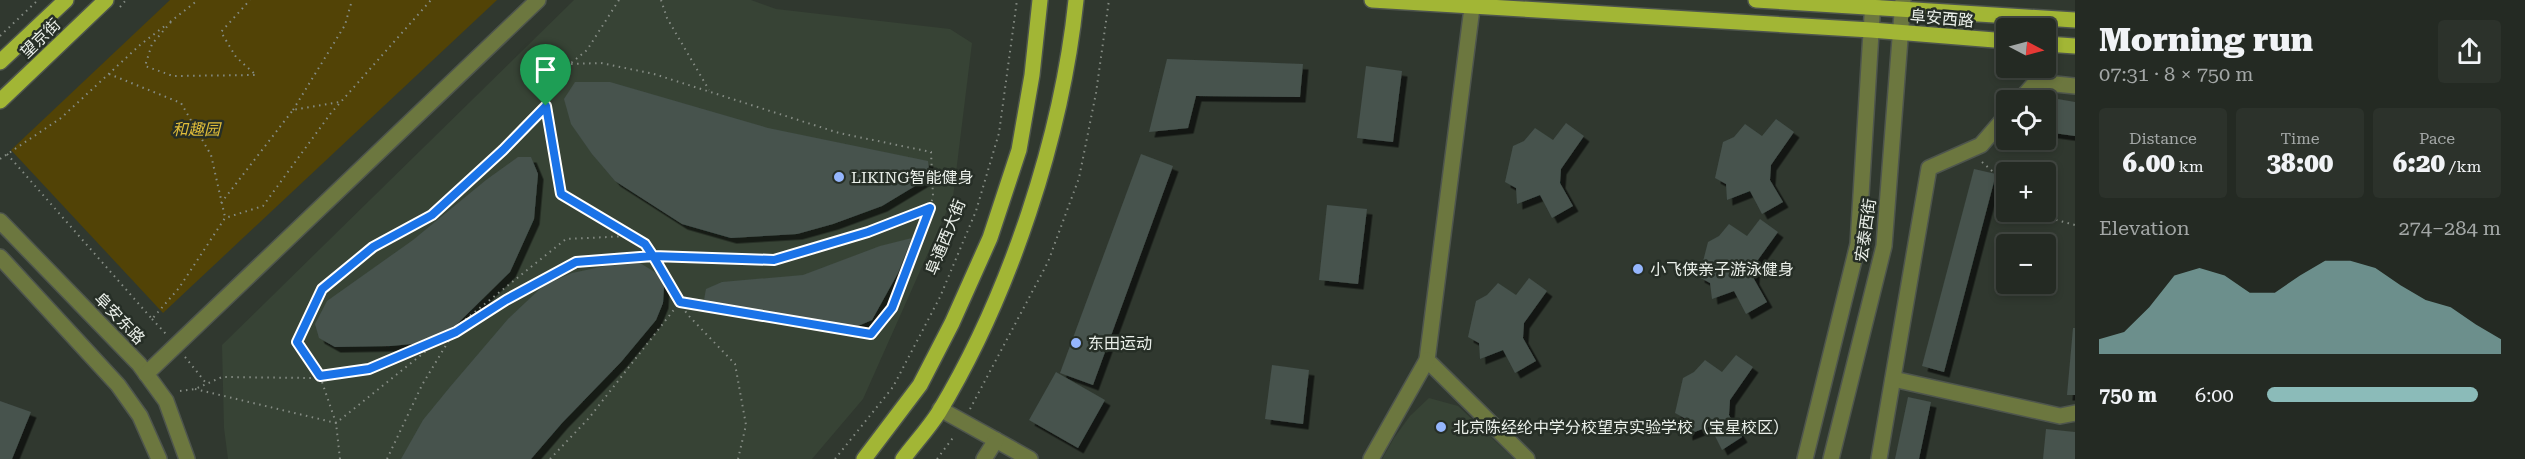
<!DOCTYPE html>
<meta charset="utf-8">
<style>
body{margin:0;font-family:"Roboto Serif","Noto Sans SC",serif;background:#2c322b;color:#f1f3f6;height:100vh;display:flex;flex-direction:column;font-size:22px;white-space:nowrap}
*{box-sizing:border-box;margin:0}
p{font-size:20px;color:#a3a7a6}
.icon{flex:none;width:33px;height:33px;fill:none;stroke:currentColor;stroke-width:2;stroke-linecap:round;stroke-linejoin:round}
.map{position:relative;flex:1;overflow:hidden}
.sheet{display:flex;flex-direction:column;background:#242a23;width:450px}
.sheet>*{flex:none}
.needle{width:39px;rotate:96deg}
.controls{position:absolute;left:1996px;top:18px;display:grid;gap:12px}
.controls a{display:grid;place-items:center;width:60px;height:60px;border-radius:6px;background:#242a23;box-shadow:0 3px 9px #0003,0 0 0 2px #414641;font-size:30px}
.pin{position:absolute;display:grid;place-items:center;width:51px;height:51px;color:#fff;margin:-62px -26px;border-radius:50% 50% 50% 0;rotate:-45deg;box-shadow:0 0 6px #0007}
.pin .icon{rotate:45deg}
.round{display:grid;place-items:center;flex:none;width:63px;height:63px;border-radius:6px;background:#2c322b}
.headline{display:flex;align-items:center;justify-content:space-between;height:102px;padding:0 24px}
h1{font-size:33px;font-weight:800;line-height:45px}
.figures{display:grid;grid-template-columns:repeat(3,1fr);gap:9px;height:102px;padding:6px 24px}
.figures div{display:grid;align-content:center;border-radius:6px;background:#2c322b;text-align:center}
.figures b{font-size:26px;font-weight:800}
.figures small{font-size:16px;font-weight:400}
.figures p{font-size:16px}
.chart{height:168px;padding:12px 24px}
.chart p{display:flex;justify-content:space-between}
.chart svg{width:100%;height:108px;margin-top:6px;fill:#8bbbb9;opacity:.7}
ul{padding:0 24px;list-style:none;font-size:20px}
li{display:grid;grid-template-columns:96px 72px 1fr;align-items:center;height:45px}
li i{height:15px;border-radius:8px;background:#8bbbb9}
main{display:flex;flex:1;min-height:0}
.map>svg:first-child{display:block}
.built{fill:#374335}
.green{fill:#524306}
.building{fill:#46524d;filter:url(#shadow)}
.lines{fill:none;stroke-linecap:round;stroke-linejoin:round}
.minor-casing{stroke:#4e554d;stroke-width:18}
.major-casing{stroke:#4e554d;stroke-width:18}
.path{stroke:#858c84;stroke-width:2;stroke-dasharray:1.5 4.5;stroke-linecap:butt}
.minor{stroke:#6c773f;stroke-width:15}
.major{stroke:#a2b635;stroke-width:15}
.path-bridge{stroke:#858c84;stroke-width:2;stroke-dasharray:1.5 4.5;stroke-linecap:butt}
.route-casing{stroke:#fff;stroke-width:12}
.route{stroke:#1a73e8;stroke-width:8}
.poi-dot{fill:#95b6fd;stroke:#262e26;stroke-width:2}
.labels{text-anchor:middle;stroke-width:5;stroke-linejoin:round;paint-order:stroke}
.street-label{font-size:16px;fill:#ebf0ea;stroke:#262e26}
.park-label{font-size:16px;font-style:italic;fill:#e0bd39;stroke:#262e26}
.poi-label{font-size:16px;fill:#ebf0ea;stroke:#262e26;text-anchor:start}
</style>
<main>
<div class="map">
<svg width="2075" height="459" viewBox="0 0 2075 459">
<defs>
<filter id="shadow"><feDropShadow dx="5.5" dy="5.5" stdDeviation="0" flood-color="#0009"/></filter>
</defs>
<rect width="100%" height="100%" fill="#30382f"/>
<g class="built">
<polygon points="574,0 751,0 776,9 950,29 972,43 953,197 863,399 812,459 228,459 224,428 222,345"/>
<polygon points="1429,398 1458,406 1514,459 1382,459 1394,438 1410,416"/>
</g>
<polygon class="green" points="170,0 497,0 163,313 11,150"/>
<g class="building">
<polygon points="1167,59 1303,64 1300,97 1196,96 1188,128 1149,132"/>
<polygon points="1366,66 1402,71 1393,142 1357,138"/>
<polygon points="575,82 610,82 768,128 928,161 930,177 882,206 833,224 797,234 731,238 682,224 615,181 592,154 571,124 564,99"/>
<polygon points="2052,98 2075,102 2075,136 2046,132 2046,101"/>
<polygon points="1776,119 1794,132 1771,165 1770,180 1783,202 1762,214 1750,191 1727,200 1726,184 1715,178 1723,142 1734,137 1745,124 1762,136"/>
<polygon points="1566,123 1584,136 1561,169 1560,183 1573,206 1552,218 1540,195 1517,204 1516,188 1505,182 1513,146 1524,141 1535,128 1553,140"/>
<polygon points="1141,154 1173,166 1093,385 1060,373"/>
<polygon points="518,157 531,157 538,174 534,219 510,272 456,325 421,343 391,346 335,347 319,338 315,324 327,301 413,240 486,180"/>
<polygon points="1974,169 1996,174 1944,372 1922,366"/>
<polygon points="1327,205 1367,209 1358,284 1319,280"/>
<polygon points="1760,219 1778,232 1755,264 1754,279 1767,302 1746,314 1734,291 1712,299 1710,283 1699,277 1708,242 1719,236 1729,224 1747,236"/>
<polygon points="912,238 898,273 872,320 858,326 804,321 721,308 704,300 706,289 722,282 803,275 880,246"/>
<polygon points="640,263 658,274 664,287 663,303 656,320 621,362 562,423 531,459 401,459 423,420 450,387 508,319 544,285 572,273 605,266"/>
<polygon points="1529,278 1547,291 1524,323 1523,338 1536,361 1515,373 1503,350 1480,359 1479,343 1468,337 1476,301 1487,295 1498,283 1516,295"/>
<polygon points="2073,328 2075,328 2075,395 2067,395"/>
<polygon points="1736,355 1753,367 1730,400 1729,415 1742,437 1722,450 1710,426 1687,435 1686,419 1675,413 1683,378 1694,372 1705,360 1722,372"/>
<polygon points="1272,365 1309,370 1303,424 1265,419"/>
<polygon points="1056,372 1105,400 1078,448 1029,420"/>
<polygon points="1908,397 1931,402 1919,459 1895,459"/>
<polygon points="0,401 31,412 12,459 0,459"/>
<polygon points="2046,429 2075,432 2075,459 2043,459"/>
</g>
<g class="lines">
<g class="minor-casing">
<g id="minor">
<polyline points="1473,0 1427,360 1527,459"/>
<polyline points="2020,100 2036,82 2075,86"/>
<polyline points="0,221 139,364 166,401 187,459"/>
<polyline points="0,257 118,385 140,416 159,459"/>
<polyline points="146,374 538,0"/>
<polyline points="1893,379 2060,416 2075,413"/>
<polyline points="940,409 1030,459"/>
<polyline points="984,459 996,440"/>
<polyline points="1371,459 1427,360"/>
<polyline points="1805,459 1858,244 1873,0"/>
<polyline points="1831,459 1884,246 1903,0"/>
<polyline points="1879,459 1929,168 1981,145 2007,115"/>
</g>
</g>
<g class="major-casing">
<g id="major">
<polyline points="1372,0 1871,30 2007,41"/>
<polyline points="1756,0 2075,20"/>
<polyline points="2046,44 2075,46"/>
<polyline points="0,62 66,0"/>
<polyline points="0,101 106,0"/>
<polyline points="864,459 920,385 952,323 990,238 1019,150 1032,75 1040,0"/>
<path d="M903 459C915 443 929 428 939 412 1010 294 1062 136 1076 0"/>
</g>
</g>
<g class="path">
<polyline points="619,0 587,50 543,86 561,194 645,244 687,314 735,364 746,425 738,459"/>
<polyline points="661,0 667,18 709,90"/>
<polyline points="120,7 126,0"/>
<polyline points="170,22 198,0"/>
<polyline points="171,22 152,44 145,66 173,76 256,75 236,57 221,32 250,0"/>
<polyline points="0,36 38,0"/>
<polyline points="109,74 181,103 211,155 225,217"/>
<polyline points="293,110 345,25 352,0"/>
<polyline points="7,154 152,319 179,288 225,218 263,206 331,113 431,0"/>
<polyline points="0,159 61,118 140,45 166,25"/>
<polyline points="1982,162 2007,184"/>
<polyline points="221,203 293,110 340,102"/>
<polyline points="2027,212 2075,225"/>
<polyline points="152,319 166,334"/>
<polyline points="456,327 566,239 629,236"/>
<polyline points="185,357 206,383"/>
<polyline points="195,389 336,423 431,347"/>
<polyline points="180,391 195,389 222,377 310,378 369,369 456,332 506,300 575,262 653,257 774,260 868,232 930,208"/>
<polyline points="970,409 1048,262 1079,178 1096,93 1109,0"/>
<polyline points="340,459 336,423 320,376 297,342 322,289 373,247 432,215 503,150 546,106"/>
<polyline points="387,459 422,385 457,327"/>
<polyline points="550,459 589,418 680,302 871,335 892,307 930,208 933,196 931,152 839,133 654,74 601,63 570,64"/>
<polyline points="835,459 893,387 940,297 976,211 999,133 1017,0"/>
<polyline points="937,459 955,435"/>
</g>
<use href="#minor" class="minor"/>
<use href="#major" class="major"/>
<polyline class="path-bridge" points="431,347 456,327"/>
</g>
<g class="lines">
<g class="route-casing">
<polyline id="route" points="546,106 503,150 432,215 373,247 322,289 297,342 320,376 369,369 456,332 506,300 576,262 653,256 680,302 871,334 892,308 930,208 868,232 774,260 653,256 645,244 561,194 546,106"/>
</g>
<use href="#route" class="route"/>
</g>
<g class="poi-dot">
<circle cx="839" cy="177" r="6"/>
<circle cx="1638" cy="269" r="6"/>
<circle cx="1076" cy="343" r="6"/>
<circle cx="1441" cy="427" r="6"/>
</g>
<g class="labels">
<g class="street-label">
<text transform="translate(1942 18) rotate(5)" y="6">阜安西路</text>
<text transform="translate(40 38) rotate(-44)" y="6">望京街</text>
<text transform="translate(1865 230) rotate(-82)" y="6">宏泰西街</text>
<text transform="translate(945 237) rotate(-68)" y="6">阜通西大街</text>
<text transform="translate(120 318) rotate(46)" y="6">阜安东路</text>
</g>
<g class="park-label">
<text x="196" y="135">和趣园</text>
</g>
<g class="poi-label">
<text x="851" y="183">LIKING智能健身</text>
<text x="1650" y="275">小飞侠亲子游泳健身</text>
<text x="1088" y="349">东田运动</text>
<text x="1453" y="433">北京陈经纶中学分校望京实验学校（宝星校区）</text>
</g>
</g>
</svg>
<div class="controls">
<a><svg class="needle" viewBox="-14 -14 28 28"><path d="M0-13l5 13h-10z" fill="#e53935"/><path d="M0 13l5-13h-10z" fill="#a3a7a6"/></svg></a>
<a><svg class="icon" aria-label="locate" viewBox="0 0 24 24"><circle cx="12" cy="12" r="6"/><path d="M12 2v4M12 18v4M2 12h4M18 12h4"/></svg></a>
<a>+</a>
<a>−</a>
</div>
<div class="pin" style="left:546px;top:106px;background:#1e9e55"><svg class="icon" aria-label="arrive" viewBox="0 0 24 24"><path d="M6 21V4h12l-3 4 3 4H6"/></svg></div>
</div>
<section class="sheet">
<div class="headline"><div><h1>Morning run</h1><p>07:31 · 8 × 750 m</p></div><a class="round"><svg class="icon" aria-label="share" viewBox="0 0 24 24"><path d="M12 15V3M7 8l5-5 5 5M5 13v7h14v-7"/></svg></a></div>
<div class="figures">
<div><p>Distance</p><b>6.00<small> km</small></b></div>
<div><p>Time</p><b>38:00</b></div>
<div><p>Pace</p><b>6:20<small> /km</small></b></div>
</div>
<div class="chart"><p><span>Elevation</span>274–284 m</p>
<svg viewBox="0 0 160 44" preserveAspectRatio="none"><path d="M0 44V38L10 35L20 25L30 12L40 9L50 12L60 19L70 19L80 12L90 6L100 6L110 9L120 16L130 22L140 25L150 32L160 38V44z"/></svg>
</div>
<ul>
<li><b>750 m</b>6:00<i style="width:90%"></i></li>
</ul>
</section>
</main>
